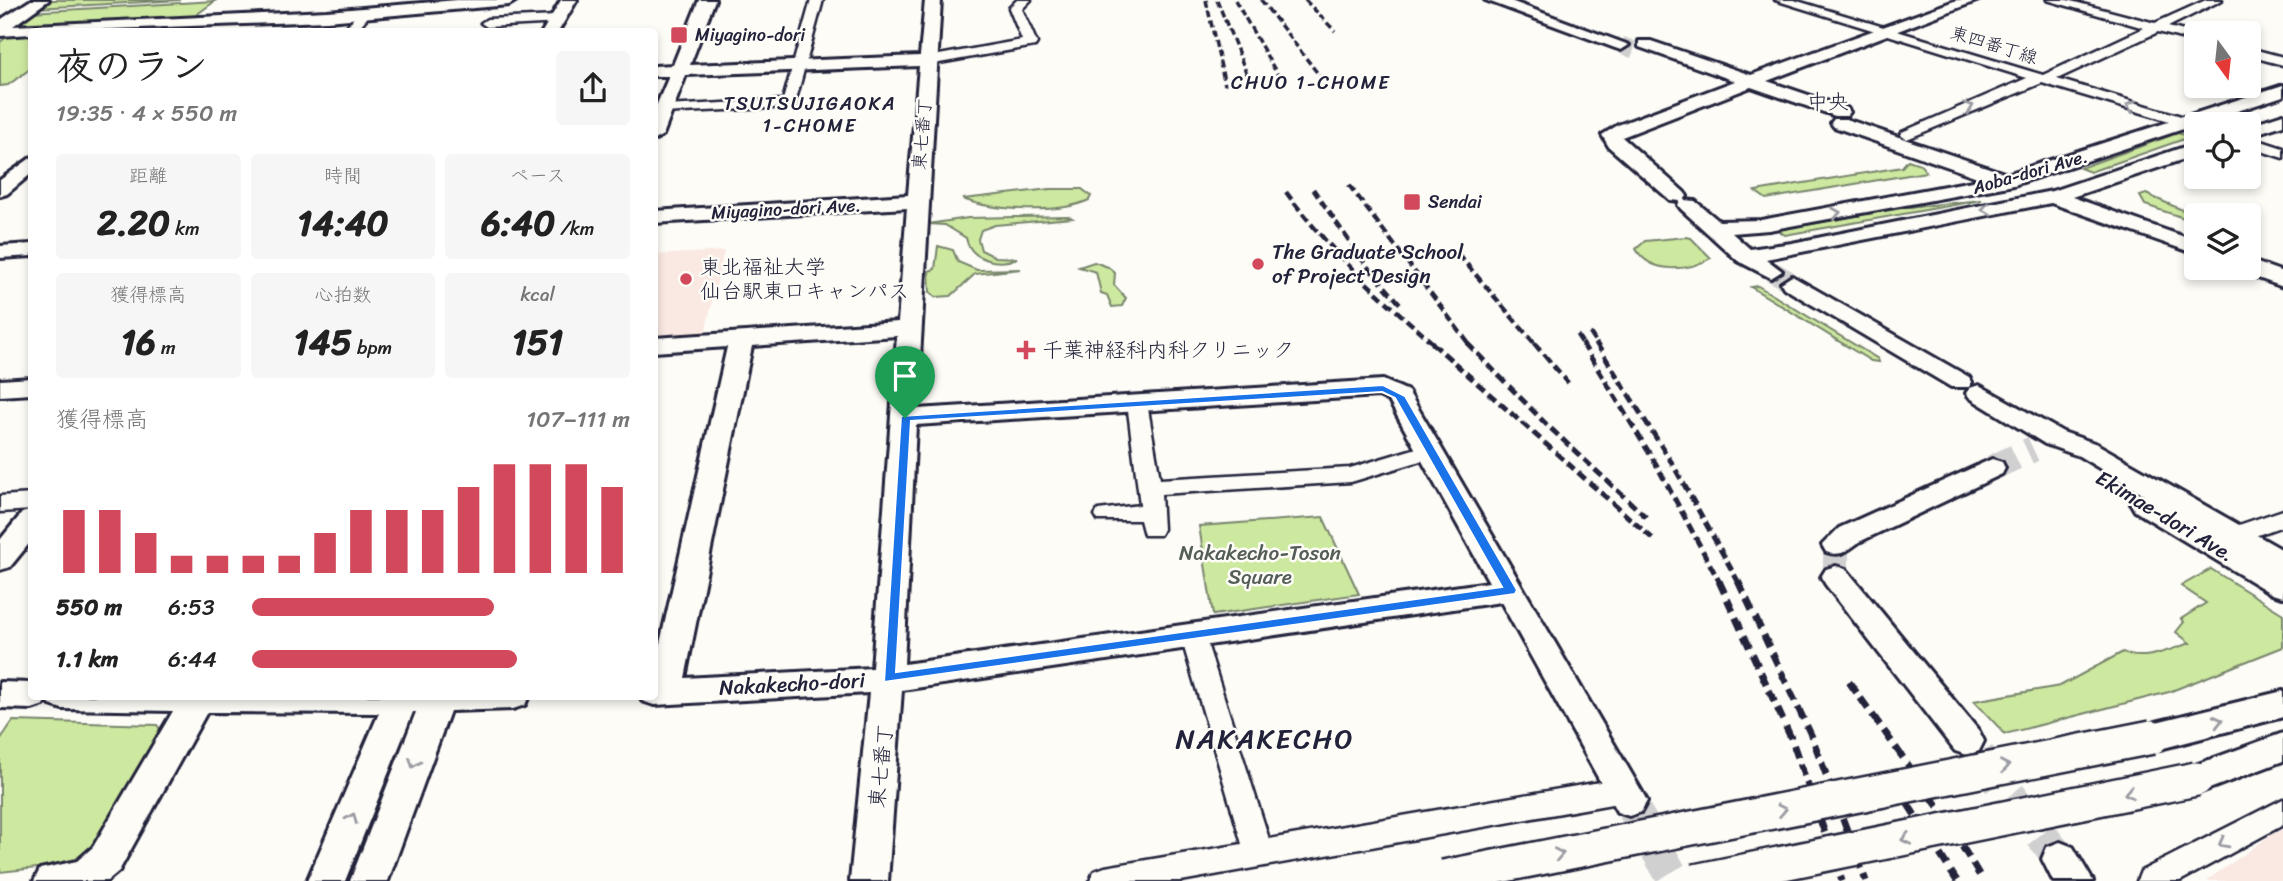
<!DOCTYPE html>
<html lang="ja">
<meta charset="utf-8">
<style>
body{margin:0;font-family:Sriracha,"Klee One",sans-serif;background:#f6f6f6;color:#222;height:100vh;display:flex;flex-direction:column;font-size:26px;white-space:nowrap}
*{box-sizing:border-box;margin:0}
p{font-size:23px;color:#767676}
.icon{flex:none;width:38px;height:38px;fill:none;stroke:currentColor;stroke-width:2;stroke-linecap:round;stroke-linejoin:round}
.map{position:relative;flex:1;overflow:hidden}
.side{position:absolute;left:28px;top:28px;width:630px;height:672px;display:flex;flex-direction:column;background:#fff;border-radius:7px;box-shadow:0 4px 10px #0003}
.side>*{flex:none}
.needle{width:46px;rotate:165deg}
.tools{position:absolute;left:2184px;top:21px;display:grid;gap:14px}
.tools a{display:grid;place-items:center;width:77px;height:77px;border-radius:7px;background:#fff;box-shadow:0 4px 10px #0003;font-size:35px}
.pin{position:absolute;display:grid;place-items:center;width:60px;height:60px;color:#fff;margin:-72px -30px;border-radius:50% 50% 50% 0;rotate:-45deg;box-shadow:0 0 7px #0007}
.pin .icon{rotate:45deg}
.round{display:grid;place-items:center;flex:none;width:74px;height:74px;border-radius:7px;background:#f6f6f6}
.summary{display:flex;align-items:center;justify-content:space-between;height:119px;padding:0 28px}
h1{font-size:38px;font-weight:700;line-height:52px}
.metrics{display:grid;grid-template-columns:repeat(3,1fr);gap:10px;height:119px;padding:7px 28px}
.metrics div{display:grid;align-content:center;border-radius:7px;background:#f6f6f6;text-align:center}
.metrics b{font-size:35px;font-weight:700}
.metrics small{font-size:19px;font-weight:400}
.metrics p{font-size:19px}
.chart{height:196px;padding:14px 28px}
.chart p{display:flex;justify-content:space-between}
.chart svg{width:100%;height:126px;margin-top:7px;stroke:#d1495b;stroke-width:6}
ul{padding:0 28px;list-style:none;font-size:23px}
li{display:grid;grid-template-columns:112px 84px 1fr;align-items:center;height:52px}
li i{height:18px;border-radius:9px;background:#d1495b}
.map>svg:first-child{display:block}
.built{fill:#fae8e2}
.green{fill:#cde89f;stroke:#78856d;stroke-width:2}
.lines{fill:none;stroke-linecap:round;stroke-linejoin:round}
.tertiary-tunnel-far3{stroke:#d1d0d1;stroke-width:17;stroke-dasharray:17 9;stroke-linecap:butt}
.tertiary-tunnel-far2{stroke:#d1d0d1;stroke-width:21;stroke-dasharray:21 10;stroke-linecap:butt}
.tertiary-tunnel-far1{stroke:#d1d0d1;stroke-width:26;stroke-dasharray:26 13;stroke-linecap:butt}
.tertiary-tunnel{stroke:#d1d0d1;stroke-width:33;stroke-dasharray:33 17;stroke-linecap:butt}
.minor-casing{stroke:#22223b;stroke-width:5}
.tertiary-casing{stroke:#22223b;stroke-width:6}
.minor{fill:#fdfcf7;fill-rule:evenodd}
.tertiary{fill:#fdfcf7;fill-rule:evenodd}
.rail-far3{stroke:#22223b;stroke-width:3.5;stroke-dasharray:7 3.5;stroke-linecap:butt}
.rail-far2{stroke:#22223b;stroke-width:4.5;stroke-dasharray:9 4.5;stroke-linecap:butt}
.rail-far1{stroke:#22223b;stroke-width:5;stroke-dasharray:10 5;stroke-linecap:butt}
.rail{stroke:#22223b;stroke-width:7;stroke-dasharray:13 7;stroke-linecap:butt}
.tertiary-bridge-casing{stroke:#22223b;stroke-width:38;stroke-linecap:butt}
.tertiary-bridge{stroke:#fdfcf7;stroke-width:33}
.oneway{stroke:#9a9aa2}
.route{fill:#1a73e8;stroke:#fff;stroke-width:2;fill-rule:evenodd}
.poi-dot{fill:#d1495b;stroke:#fdfcf7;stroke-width:2.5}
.labels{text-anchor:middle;stroke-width:5;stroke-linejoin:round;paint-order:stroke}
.far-poi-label{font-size:18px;fill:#22223b;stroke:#fdfcf7;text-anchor:start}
.far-street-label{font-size:18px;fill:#22223b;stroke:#fdfcf7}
.far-neighbourhood-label{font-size:19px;letter-spacing:2px;fill:#22223b;stroke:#fdfcf7}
.far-quarter-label{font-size:21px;fill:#22223b;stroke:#fdfcf7}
.poi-label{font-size:21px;fill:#22223b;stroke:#fdfcf7;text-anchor:start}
.street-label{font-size:21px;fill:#22223b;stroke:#fdfcf7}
.park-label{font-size:21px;fill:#555d59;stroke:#fdfcf7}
.near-neighbourhood-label{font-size:28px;letter-spacing:2px;fill:#22223b;stroke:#fdfcf7}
</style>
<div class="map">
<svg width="2283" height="881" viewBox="0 0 2283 881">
<rect width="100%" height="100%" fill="#fdfcf7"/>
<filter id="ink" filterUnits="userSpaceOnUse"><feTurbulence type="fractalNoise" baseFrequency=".0143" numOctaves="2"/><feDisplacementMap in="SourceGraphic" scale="14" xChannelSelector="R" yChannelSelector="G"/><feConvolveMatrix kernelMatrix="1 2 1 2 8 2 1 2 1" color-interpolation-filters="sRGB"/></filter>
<g filter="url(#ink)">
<g class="built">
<polygon points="724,251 705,333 655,337 655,255"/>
<polygon points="2283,829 2283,881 2206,881 2274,833"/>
</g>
<g class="green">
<polygon points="48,0 180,0 36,8"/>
<polygon points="215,1 192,18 17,26 12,24 30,12"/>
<polygon points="31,33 30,69 8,85 0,86 0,42 11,34"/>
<polygon points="2178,133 2190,137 2090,172 2080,168"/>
<polygon points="1908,160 1920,164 1926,172 1766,199 1755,191 1902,167"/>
<path d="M1050 189H1082L1091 196 1089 200C1060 214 993 211 963 199Z"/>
<polygon points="2146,194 2196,216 2196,222 2145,205 2140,196"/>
<polygon points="1982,200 1785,235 1778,230 1902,208"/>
<path d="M1068 216 1072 218 995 225 981 230 978 239 981 250 995 257 1017 258C999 266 971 261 966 238L945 225 928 224 968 218Z"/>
<path d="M1686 237 1691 238 1711 258C1689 271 1651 275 1636 249L1645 241Z"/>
<polygon points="938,246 953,250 958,262 977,270 1021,269 975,274 951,296 936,297 930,292 929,271 935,269"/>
<polygon points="1094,262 1108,267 1115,273 1114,285 1126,298 1122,306 1112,307 1107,295 1101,293 1096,272 1079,267"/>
<polygon points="1758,286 1878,359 1879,362 1871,361 1751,287"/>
<polygon points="1323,517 1359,594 1213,615 1199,526"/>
<path d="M2211 569 2283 614V647L2169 692 2005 734 1974 701 2060 686 2123 652C2142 663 2171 649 2190 643L2176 632 2184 622 2181 619 2206 603 2181 586Z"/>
<polygon points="13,721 157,725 163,733 94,853 75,864 0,872 0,740"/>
</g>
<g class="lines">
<polyline class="tertiary-tunnel-far3" points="1621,45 1634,50"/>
<polyline class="tertiary-tunnel-far2" points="1771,271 1792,283"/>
<g class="tertiary-tunnel-far1">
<polyline points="1992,468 2033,449"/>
<polyline points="1836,545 1836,577"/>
</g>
<g class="tertiary-tunnel">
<polyline points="1979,756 2060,859"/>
<polyline points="1629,801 1675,881"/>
</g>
<g class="minor-casing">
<g id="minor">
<polygon points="811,0 823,0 794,107 660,113 658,110 665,106 783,100"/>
<polygon points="1017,0 1031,0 1022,9 1037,43 1035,46 928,65 921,61 928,57 1022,40 1009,8"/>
<polygon points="1775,0 1794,0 2043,75 2144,28 2047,0 2067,0 2155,23 2206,0 2222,0 2168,27 2196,34 2196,42 2158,32 2057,79 2201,122 2203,124 2196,124 2196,129 2042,83 1907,139 1900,135 1902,132 2027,78"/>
<polygon points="361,10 371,13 355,32 342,32"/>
<polygon points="557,16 561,17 561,23 487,27 481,23 487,19"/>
<polygon points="2249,48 2283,57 2283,65 2249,56"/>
<polygon points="2249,137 2283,148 2283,158 2249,147"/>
<polygon points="1137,397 1147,403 1160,479 1350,468 1430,444 1441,451 1437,456 1351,482 1161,494 1163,529 1160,535 1144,535 1140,520 1098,520 1095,515 1098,510 1140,505 1127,403"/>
<polygon points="32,494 32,510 0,512 0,496"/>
<polygon points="2283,510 2283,526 2235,543 2227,541 2224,535 2227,529"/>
<polygon points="1193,627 1202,630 1205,637 1269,839 1623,778 1633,782 1637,790 1633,798 1623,802 1181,881 1090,881 1094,871 1105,867 1242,844 1181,637 1184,630"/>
<polygon points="2283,799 2283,825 2180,881 2137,881 2141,871"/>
</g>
</g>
<g class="tertiary-casing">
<g id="tertiary">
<polygon points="31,0 49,0 13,26 327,11 457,0 517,0 509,5 327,21 32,32 32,34 0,36 0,20"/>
<polygon points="561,0 577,0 558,32 542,32"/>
<path d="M699 0H715L690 65 920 56 925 0H941L917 409 1383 380 1408 391 1641 790 1647 801 1641 812 1629 816 1617 812 1501 602 902 690 888 881H850L869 693 654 705 642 701 640 696H654V670L727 347 654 352V338L898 322 907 208 654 223V211L908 195 919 66 686 75 663 135 654 140V111L669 76H654V66L673 65ZM897 336 872 668 685 678 752 346ZM1379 396 1389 401 1489 582 904 664 916 425Z"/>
<polygon points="1485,0 1508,0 1629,45 1621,50 1615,48"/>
<polygon points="1957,0 1979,0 1767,81 1847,108 1850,112 1847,116 1835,116 1751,87 1622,137 1684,192 1687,196 1684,200 1695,201 1719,221 1761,220 1983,179 1834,127 1831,123 1834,119 1846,119 2007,174 2283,85 2283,96 2014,185 1769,230 1732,233 1750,249 1792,243 2052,191 2196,143 2196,155 2072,197 2196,241 2196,254 2051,203 1766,259 1782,271 1771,278 1738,261 1681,209 1678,205 1680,201 1670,200 1609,147 1602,135 1618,125 1735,81 1639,47 1639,41 1651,41 1751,75"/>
<polygon points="2283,114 2283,125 2249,136 2249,125"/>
<polygon points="32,157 32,173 7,194 0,196 0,180"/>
<polygon points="32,244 32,256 0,258 0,246"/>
<polygon points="2249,260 2283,272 2283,287 2241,272 2239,268 2249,268"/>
<polygon points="1792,276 1969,377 1972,382 1969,387 1951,387 1784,288 1781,283"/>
<polygon points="32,378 32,394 0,396 0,380"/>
<polygon points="1979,385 2063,432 2097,444 2283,550 2283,597 2272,594 2135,511 2131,504 2135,497 2144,495 2079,456 2045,444 1970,398 1966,393 1970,388"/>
<path d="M1992 459 2002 462 2005 468 2002 474 1859 542C1847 551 1841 557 1826 552L1822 545 1839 528Z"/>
<polygon points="32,510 32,540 10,567 0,570 0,540 22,513"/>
<polygon points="1836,566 1846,569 1979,731 1984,741 1979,751 1967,755 1955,751 1826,585 1821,577 1826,569"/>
<polygon points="0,682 32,683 32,696 529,696 525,705 513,709 450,711 388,881 350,881 416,712 413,712 345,881 307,881 379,713 207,712 119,871 107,881 34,881 40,869 77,861 93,847 173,711 62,709 50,705 47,699 44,705 32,709 0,708"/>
<polygon points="2283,691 2283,717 2152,751 2140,747 2135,737 2140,727 2152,723"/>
<polygon points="2283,733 2283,761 2196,794 2184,789 2179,779 2184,769"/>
<polygon points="2060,842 2073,847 2093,881 2053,881 2042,859 2047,847"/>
</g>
</g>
<use href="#minor" class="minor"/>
<use href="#tertiary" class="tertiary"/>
<g class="rail-far3">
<polyline points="1206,0 1225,85"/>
<polyline points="1217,0 1250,82"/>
<polyline points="1235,0 1280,79"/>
<polyline points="1261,0 1319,75"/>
<polyline points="1305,0 1335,31"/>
</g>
<g class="rail-far2">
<polyline points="1349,185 1469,344"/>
<polyline points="1313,189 1366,265 1402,306"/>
<path d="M1286 192C1332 254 1377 294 1434 344"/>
<polyline points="1458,254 1535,344"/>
<polyline points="1590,333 1597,344"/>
<polyline points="1577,335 1583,344"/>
</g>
<g class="rail-far1">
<polyline points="1432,343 1653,539"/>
<polyline points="1467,343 1547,425 1646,517"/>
<polyline points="1534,343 1568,383"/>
<polyline points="1582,343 1656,464 1720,583"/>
<polyline points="1596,343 1672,463 1739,583"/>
</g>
<g class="rail">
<polyline points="1719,581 1791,738 1842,881"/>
<polyline points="1738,581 1812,737 1866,881"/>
<polyline points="1849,682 1939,808 1983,881"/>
<polyline points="1897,787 1957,881"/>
</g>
<g class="tertiary-bridge-casing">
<g id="tertiary-bridge">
<polyline points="1444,877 2152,737"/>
<polyline points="1695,881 2196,779"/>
</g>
</g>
<use href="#tertiary-bridge" class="tertiary-bridge"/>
</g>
<defs><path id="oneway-chevron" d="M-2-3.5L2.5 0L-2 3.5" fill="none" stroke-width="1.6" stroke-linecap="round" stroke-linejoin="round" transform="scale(1.75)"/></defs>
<g class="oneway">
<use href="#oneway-chevron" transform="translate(2131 106) rotate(-163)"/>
<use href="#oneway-chevron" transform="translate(1969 107) rotate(-23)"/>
<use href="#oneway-chevron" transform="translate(1986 209) rotate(169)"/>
<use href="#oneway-chevron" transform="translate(1836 213) rotate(-10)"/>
<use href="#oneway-chevron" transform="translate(2218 721) rotate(-14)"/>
<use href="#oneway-chevron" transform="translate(414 763) rotate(111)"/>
<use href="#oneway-chevron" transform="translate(2005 766) rotate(-11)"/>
<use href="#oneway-chevron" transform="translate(2129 793) rotate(168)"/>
<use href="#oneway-chevron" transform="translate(1782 810) rotate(-11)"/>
<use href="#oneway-chevron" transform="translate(352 818) rotate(-67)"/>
<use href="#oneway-chevron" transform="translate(1906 839) rotate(168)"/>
<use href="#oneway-chevron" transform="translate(2223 843) rotate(152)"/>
<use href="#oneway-chevron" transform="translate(1559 854) rotate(-11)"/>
</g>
</g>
<path class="route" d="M1383 385 1405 396 1517 590 1515 594 884 682 901 416ZM1382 392 1395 398 1502 587 896 672 911 421Z"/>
<g class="poi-dot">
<rect x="670" y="26" width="18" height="18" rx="3.5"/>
<rect x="1403" y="193" width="18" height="18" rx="3.5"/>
<circle cx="1258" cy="264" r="7"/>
<circle cx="686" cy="279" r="7"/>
<path d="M1022.5 339.5h7v7h7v7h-7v7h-7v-7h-7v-7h7z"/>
</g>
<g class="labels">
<g class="far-poi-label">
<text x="695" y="41">Miyagino-dori</text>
<text x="1428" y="208">Sendai</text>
</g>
<g class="far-street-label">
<text transform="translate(1994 45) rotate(17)" y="6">東四番丁線</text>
<text transform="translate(922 134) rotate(-85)" y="6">東七番丁</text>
<text transform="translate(2030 172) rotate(-16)" y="6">Aoba-dori Ave.</text>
<text transform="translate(786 209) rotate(-3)" y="6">Miyagino-dori Ave.</text>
</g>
<g class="far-neighbourhood-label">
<text x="1311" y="89">CHUO 1-CHOME</text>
<text x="810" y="110">TSUTSUJIGAOKA<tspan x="810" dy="22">1-CHOME</tspan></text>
</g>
<g class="far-quarter-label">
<text x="1828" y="109">中央</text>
</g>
<g class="poi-label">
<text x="1272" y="259">The Graduate School<tspan x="1272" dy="24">of Project Design</tspan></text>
<text x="700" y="274">東北福祉大学<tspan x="700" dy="24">仙台駅東口キャンパス</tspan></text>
<text x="1042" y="357">千葉神経科内科クリニック</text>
</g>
<g class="street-label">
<text transform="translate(2165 516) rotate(31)" y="7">Ekimae-dori Ave.</text>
<text transform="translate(792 684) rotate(-3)" y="7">Nakakecho-dori</text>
<text transform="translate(881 766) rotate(-84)" y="7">東七番丁</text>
</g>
<g class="park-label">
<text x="1260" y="560">Nakakecho-Toson<tspan x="1260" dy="24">Square</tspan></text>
</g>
<g class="near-neighbourhood-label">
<text x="1265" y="748">NAKAKECHO</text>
</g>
</g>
</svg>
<div class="tools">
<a><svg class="needle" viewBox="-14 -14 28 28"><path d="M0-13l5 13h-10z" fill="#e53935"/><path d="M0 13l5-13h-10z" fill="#767676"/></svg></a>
<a><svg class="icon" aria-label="locate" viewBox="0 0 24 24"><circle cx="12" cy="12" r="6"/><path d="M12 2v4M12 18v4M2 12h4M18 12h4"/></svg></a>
<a><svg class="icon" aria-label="layers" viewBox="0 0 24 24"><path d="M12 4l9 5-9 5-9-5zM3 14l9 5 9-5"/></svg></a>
</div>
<div class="pin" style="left:905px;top:418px;background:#1e9e55"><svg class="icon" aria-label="arrive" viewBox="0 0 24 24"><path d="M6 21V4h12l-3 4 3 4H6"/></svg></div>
<section class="side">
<div class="summary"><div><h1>夜のラン</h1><p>19:35 · 4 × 550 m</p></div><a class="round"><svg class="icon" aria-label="share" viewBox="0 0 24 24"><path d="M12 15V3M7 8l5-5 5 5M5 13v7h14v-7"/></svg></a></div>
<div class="metrics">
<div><p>距離</p><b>2.20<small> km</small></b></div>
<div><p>時間</p><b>14:40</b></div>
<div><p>ペース</p><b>6:40<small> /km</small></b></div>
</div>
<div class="metrics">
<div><p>獲得標高</p><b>16<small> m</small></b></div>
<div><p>心拍数</p><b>145<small> bpm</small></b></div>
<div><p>kcal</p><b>151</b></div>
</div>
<div class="chart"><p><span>獲得標高</span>107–111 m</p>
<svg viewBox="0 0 160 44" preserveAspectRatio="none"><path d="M5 44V22M15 44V22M25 44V30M35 44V38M45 44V38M55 44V38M65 44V38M75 44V30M85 44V22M95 44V22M105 44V22M115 44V14M125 44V6M135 44V6M145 44V6M155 44V14"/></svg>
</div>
<ul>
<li><b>550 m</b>6:53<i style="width:64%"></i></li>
<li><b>1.1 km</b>6:44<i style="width:70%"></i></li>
</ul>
</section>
</div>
